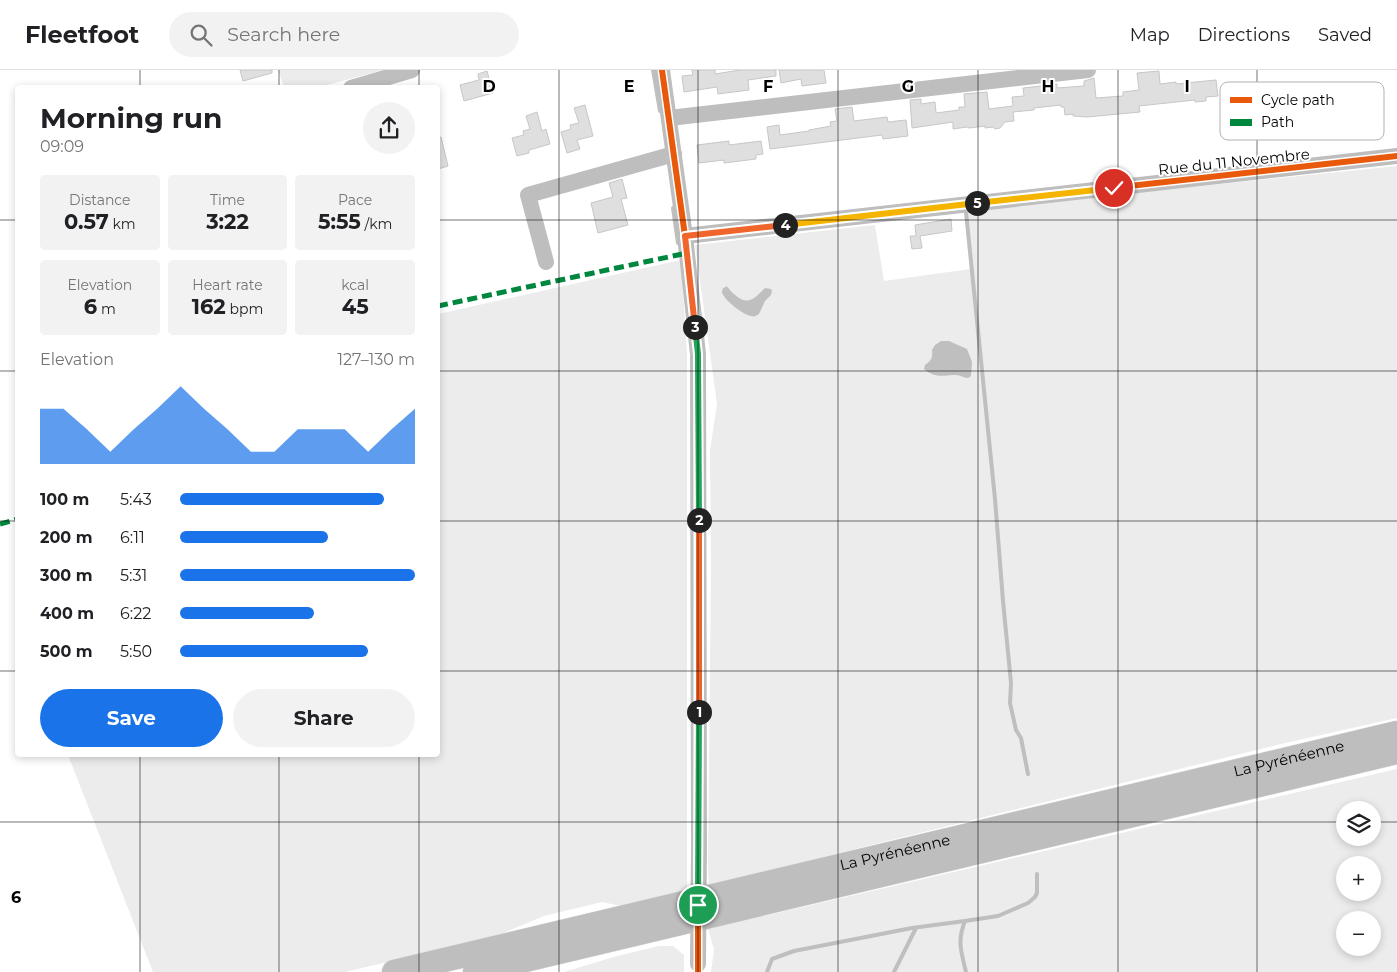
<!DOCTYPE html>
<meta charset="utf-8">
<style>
body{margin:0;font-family:Montserrat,sans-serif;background:#f2f2f2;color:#202124;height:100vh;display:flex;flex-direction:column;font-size:19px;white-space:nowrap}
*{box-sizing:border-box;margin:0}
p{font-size:16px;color:#757577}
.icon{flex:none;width:28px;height:28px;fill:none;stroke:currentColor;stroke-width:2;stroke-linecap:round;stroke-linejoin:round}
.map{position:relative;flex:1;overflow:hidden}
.side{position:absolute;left:15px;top:15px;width:425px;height:672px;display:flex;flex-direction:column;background:#fff;border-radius:5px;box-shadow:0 2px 8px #0003}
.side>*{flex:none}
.fabs{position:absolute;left:1336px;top:731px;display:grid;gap:10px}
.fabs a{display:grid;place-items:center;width:45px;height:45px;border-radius:50%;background:#fff;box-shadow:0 2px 8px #0003;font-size:25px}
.pin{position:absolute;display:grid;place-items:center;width:42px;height:42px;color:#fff;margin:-21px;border:2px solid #fff;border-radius:50%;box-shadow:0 1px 5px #0007}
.km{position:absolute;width:25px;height:25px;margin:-12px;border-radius:50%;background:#222;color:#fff;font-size:14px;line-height:25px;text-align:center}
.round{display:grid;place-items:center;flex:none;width:52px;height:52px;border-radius:26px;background:#f2f2f2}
.overview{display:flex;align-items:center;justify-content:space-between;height:85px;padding:0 25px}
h1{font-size:28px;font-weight:700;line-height:38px}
.figures{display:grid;grid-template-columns:repeat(3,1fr);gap:8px;height:85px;padding:5px 25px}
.figures div{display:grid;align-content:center;border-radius:5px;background:#f2f2f2;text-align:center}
.figures b{font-size:21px;font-weight:700}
.figures small{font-size:14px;font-weight:400}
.figures p{font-size:14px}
.chart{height:140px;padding:10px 25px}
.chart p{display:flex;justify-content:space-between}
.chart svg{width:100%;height:90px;margin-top:5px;fill:#1a73e8;opacity:.7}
.action{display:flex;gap:10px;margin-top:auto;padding:10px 25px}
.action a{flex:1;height:58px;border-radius:30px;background:#1a73e8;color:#fff;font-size:20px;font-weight:700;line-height:58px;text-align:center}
.action a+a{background:#f2f2f2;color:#202124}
ul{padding:0 25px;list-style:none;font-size:16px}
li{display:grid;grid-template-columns:80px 60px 1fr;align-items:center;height:38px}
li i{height:12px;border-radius:6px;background:#1a73e8}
header{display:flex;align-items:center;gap:30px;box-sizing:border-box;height:70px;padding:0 25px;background:#fff;border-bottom:1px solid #e0e0e0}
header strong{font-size:24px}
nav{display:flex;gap:28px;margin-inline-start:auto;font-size:18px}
.search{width:350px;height:45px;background:#f2f2f2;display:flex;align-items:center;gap:12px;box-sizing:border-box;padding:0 18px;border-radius:28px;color:#757577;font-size:19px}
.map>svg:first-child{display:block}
.green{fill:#ececec;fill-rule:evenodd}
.water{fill:#bfbfbf}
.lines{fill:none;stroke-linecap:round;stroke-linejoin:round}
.stream{stroke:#bfbfbf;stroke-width:4}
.building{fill:#dfdfdf;stroke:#c7c7c7}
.highway-casing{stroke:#dbdbdb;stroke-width:25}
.minor{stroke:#bebebe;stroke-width:16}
.highway{stroke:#bebebe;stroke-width:24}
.minor-bridge{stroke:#bebebe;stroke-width:16}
.quiet{stroke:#00873e;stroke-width:5;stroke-dasharray:10 5;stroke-linecap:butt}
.cycleway-casing{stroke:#fff;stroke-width:9}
.cycleway{stroke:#e8590c;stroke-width:6}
.split-1-casing{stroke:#fff;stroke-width:10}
.split-2-casing{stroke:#fff;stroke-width:10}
.split-3-casing{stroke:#fff;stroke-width:10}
.split-4-casing{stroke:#fff;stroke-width:10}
.split-5-casing{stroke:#fff;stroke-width:10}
.split-6-casing{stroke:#fff;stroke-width:10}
.split-1{stroke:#22a559;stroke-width:6}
.split-2{stroke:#f0652b;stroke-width:6}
.split-3{stroke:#22a559;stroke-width:6}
.split-4{stroke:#f0652b;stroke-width:6}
.split-5{stroke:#f5b400;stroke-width:6}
.split-6{stroke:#f5b400;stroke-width:6}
.grid{fill:none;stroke:#000;stroke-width:1;stroke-opacity:0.55}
.labels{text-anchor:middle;stroke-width:4;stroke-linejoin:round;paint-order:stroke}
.street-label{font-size:15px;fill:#000;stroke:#fff}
.key{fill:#fff;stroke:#b2b2b2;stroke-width:1}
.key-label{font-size:14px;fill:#000}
.grid-label{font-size:16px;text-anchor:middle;font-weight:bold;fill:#000;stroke:#fff;stroke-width:4;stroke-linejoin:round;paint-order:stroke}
</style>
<header>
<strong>Fleetfoot</strong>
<div class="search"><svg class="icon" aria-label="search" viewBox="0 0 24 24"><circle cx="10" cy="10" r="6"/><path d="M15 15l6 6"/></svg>Search here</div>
<nav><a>Map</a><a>Directions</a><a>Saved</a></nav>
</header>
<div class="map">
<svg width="1397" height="902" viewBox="0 0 1397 902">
<rect width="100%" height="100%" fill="#fff"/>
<g class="green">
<polygon points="278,0 383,0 319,17 284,17"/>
<polygon points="1397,96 1397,648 1281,674 709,815 708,798 711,497 710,380 717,334 695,175 875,155 884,211 970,199 964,140"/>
<polygon points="681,190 687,283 687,820 629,836 616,835 602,832 544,846 494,867 345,902 153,902 68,685 438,685 438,244"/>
<path d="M1397 699V902H711L714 879 708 859ZM1345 740H1372V768H1345ZM1345 795H1372V822H1345ZM1345 850H1372V878H1345Z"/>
<polygon points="659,876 673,876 684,885 684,902 564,902 617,886"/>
</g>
<g class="water">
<path d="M726 216C729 218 730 221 734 224 748 237 755 228 765 218L771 219 772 221 771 225 765 231 759 244C755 246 756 247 751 246 745 246 726 231 724 226 721 222 722 222 723 218L726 217Z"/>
<path d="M941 271H949L967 279 972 292 971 306 968 308C963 308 961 305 956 305 943 305 936 309 924 299L925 295C931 291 933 288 932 280L935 275Z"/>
</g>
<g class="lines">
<g class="stream">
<polyline points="653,0 660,41"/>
<polyline points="673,138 678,173"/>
<polyline points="966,142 995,429 1003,531 1011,613 1010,633 1016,660 1021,668 1028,704"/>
<polyline points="767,902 772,889 794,881 912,858 965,851"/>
<polyline points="894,902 916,858"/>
<path d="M966 902C961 881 957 871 965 851L998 846 1028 833 1035 827 1037 823V804"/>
</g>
</g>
<g class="building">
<polygon points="240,0 272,0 272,3 243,11"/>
<polygon points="692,0 715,0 715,4 740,0 776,0 776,6 748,10 749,20 718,24 717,17 684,22 682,6 693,5"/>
<polygon points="779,0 824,0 826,13 802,16 801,9 781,13"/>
<polygon points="487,1 493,23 464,31 460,15 479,10 478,4"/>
<polygon points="1159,1 1160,14 1176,12 1176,14 1216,10 1218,26 1206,27 1206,31 1195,32 1195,30 1139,36 1140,42 1087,47 1073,46 1073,44 1065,45 1064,37 1061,37 1061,35 1034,38 1034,40 1013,42 1014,51 1005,52 1000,58 995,59 993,57 985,58 985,56 969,58 967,57 953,59 953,52 912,58 910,30 921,29 921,34 935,32 936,43 959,40 959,37 965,37 964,24 987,22 989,39 1013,36 1012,27 1024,26 1023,18 1057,14 1057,18 1084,16 1084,11 1094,8 1096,28 1123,26 1123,22 1139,20 1137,3"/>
<polygon points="585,35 593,66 577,70 580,79 567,83 561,62 571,59 570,55 579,53 574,38"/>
<polygon points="852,37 854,51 887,47 888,52 906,50 908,66 883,69 882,65 770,79 767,57 779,55 780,65 809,61 809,60 831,56 830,52 837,51 835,39"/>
<polygon points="537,42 542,61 546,59 550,74 529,80 529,83 517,86 512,68 524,65 523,61 530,59 526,46"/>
<polygon points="441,67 448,96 438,99 438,68"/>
<polygon points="729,71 729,75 761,71 763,84 756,85 756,89 724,93 724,90 699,93 697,75"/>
<polygon points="622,109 627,128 621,129 628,155 598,163 591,133 613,127 609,113"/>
<polygon points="951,149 952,161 920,166 922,178 912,179 910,166 916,166 915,155"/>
</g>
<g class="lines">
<g class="highway-casing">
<g id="highway">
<path id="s1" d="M394 902 1397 663"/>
<polyline points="475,902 1397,682"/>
</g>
</g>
<g class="minor">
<polyline points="662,0 685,166 698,284 699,776"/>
<polyline points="351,18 412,0"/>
<polyline points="669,48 1088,0"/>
<polyline points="685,166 1397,86"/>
<polyline points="546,192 528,125 674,84"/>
</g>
<use href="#highway" class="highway"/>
<polyline class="minor-bridge" points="698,894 699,776"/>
<g class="quiet">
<polyline points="438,236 687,183"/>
<polyline points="0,454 18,449"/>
</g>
<g class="cycleway-casing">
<g id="cycleway">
<polyline points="662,0 685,166 698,284 698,902"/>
<polyline points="685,166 1397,86"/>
</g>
</g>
<use href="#cycleway" class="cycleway"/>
</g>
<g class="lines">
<g class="split-1-casing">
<polyline id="split-1" points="698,835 699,642"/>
</g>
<g class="split-2-casing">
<polyline id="split-2" points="699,450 699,642"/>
</g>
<g class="split-3-casing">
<polyline id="split-3" points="695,257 698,284 699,450"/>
</g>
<g class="split-4-casing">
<polyline id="split-4" points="695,257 685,166 785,155"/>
</g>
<g class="split-5-casing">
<polyline id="split-5" points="785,155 977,133"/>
</g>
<g class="split-6-casing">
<polyline id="split-6" points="977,133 1114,118"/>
</g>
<use href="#split-1" class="split-1"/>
<use href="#split-2" class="split-2"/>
<use href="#split-3" class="split-3"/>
<use href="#split-4" class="split-4"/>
<use href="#split-5" class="split-5"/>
<use href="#split-6" class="split-6"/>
</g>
<path class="grid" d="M140 0V18M279 0V18M419 0V18M559 0V902M698 0V902M838 0V902M978 0V902M1118 0V902M1257 0V902M0 150H18M438 150H1397M0 301H18M438 301H1397M0 451H18M438 451H1397M0 601H18M438 601H1397M140 685V902M279 685V902M419 685V902M0 752H1345M1372 752H1397"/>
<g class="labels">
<g class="street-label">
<text transform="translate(1234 92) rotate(-6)" y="5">Rue du 11 Novembre</text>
<text dy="5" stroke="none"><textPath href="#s1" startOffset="920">La Pyrénéenne</textPath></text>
<text dy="5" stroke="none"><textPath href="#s1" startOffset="515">La Pyrénéenne</textPath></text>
</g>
</g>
<rect x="1220" y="12" width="164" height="58" rx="8" class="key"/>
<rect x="1230" y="27" width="22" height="6" fill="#e8590c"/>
<rect x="1230" y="49" width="22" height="7" fill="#00873e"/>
<g class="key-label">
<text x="1261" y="35">Cycle path</text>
<text x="1261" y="57">Path</text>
</g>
<g class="grid-label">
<text x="489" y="22">D</text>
<text x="629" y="22">E</text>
<text x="768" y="22">F</text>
<text x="908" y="22">G</text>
<text x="1048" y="22">H</text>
<text x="1187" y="22">I</text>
<text x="16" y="833">6</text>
</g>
</svg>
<div class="fabs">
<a><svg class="icon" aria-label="layers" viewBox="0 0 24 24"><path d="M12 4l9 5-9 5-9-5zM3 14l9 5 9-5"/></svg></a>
<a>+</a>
<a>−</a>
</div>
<div class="pin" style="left:698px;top:835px;background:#1e9e55"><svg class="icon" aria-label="arrive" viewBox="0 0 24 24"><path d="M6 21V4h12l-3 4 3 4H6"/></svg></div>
<div class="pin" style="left:1114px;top:118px;background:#d93025"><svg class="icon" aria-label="check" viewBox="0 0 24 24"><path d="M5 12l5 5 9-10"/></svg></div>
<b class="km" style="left:699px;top:642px">1</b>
<b class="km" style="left:699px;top:450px">2</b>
<b class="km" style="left:695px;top:257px">3</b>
<b class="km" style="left:785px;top:155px">4</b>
<b class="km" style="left:977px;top:133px">5</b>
<section class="side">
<div class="overview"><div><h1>Morning run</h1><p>09:09</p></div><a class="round"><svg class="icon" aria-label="share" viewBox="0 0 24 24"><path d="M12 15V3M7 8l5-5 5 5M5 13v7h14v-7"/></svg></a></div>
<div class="figures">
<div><p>Distance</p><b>0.57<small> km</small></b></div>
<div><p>Time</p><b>3:22</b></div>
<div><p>Pace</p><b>5:55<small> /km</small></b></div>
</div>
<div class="figures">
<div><p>Elevation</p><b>6<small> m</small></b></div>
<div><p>Heart rate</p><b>162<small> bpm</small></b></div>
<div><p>kcal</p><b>45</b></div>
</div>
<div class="chart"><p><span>Elevation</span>127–130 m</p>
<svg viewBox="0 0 160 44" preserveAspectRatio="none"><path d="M0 44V17L10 17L20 27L30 38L40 27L50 17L60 6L70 17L80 27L90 38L100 38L110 27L120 27L130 27L140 38L150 27L160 17V44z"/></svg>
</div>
<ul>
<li><b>100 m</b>5:43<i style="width:87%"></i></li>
<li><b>200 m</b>6:11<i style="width:63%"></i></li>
<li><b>300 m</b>5:31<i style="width:100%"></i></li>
<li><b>400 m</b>6:22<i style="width:57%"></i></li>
<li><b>500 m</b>5:50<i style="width:80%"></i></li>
</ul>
<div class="action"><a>Save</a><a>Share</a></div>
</section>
</div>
